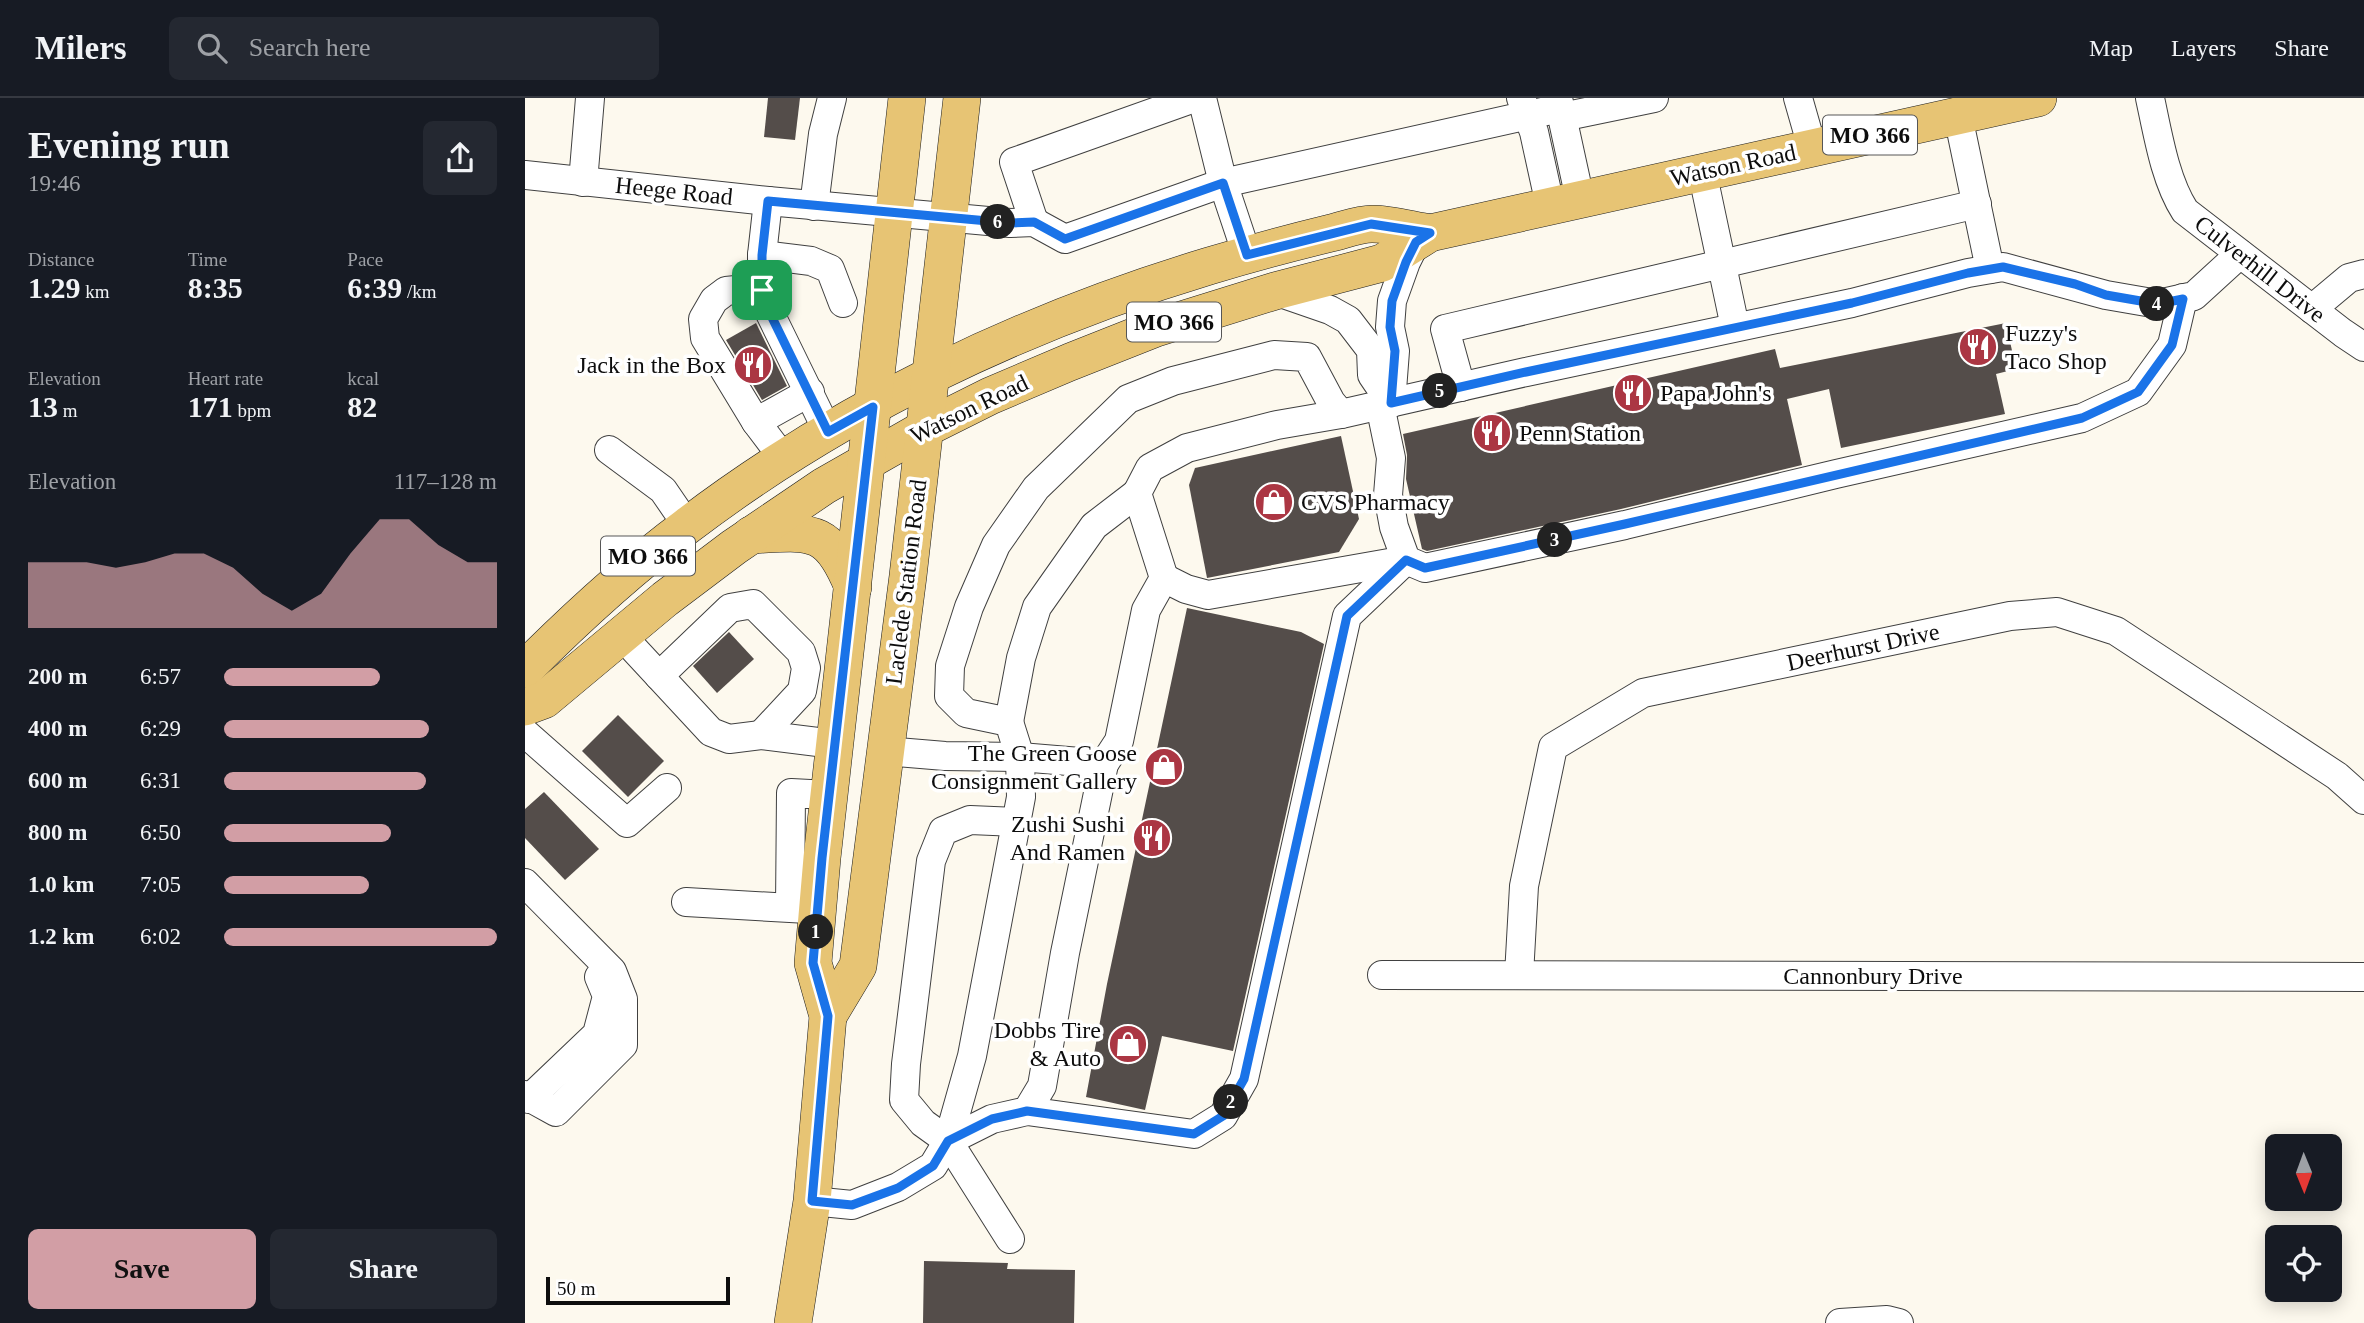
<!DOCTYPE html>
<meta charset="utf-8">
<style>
body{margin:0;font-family:"Times New Roman",serif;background:#242831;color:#f1f3f6;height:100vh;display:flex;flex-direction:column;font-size:26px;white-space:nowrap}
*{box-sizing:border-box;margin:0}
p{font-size:23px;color:#9ea1a6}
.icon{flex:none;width:38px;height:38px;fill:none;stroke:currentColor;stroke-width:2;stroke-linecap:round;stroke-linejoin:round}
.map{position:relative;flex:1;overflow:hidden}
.sheet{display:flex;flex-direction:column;background:#171b24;width:525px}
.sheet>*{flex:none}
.needle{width:46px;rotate:179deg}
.tools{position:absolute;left:1740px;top:1036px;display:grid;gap:14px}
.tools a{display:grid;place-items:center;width:77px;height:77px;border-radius:10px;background:#171b24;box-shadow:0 4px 18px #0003;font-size:35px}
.scale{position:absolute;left:21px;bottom:18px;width:184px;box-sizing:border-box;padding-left:7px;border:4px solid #0d0d0d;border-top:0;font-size:19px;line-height:24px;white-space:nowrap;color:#0d0d0d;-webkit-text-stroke:5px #fff;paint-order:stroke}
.pin{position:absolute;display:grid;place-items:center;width:60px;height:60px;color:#fff;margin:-30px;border-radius:14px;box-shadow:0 4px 10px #0006}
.km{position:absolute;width:35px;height:35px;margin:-18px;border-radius:50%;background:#222;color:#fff;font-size:19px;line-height:35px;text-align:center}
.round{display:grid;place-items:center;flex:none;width:74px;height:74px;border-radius:10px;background:#242831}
.overview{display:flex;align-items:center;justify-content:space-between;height:119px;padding:0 28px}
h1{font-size:38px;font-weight:800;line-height:52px}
.metrics{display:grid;grid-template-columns:repeat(3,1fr);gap:10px;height:119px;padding:7px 28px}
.metrics div{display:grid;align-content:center}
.metrics b{font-size:30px;font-weight:800}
.metrics small{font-size:19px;font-weight:400}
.metrics p{font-size:19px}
.chart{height:196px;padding:14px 28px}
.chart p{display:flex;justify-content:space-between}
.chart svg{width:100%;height:126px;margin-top:7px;fill:#d29ea5;opacity:.7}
.primary-button{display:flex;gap:14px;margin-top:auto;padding:14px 28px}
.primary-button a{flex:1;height:80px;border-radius:10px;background:#d29ea5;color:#111;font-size:28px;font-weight:800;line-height:80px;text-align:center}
.primary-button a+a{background:#242831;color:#f1f3f6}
ul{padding:0 28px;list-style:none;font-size:23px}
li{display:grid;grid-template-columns:112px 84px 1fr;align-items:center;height:52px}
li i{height:18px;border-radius:9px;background:#d29ea5}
header{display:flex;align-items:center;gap:42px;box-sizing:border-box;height:98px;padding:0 35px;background:#171b24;border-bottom:2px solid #363941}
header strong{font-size:33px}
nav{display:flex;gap:38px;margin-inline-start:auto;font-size:24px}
.search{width:490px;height:63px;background:#242831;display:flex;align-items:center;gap:18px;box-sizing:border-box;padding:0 24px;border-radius:10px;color:#9ea1a6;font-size:26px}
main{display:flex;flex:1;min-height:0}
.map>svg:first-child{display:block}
.building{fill:#544d4a}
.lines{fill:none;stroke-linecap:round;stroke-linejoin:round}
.minor-casing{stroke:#404040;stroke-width:30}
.major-casing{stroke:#1e1e1e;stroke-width:38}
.minor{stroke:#fff;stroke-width:28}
.major{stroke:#e7c474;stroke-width:37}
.route-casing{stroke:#fff;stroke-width:14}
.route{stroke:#1a73e8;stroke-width:9}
.labels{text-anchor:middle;stroke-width:7;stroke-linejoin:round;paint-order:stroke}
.shield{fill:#fff;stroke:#565656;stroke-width:2}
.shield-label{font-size:23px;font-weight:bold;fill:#0d0d0d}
.street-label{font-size:24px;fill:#0d0d0d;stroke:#fff}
.poi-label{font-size:24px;fill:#0d0d0d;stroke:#fff;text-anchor:start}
</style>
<header>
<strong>Milers</strong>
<div class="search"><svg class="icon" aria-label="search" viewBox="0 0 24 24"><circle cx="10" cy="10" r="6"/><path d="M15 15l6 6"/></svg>Search here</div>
<nav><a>Map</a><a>Layers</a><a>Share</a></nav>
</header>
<main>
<section class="sheet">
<div class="overview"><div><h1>Evening run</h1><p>19:46</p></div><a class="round"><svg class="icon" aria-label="share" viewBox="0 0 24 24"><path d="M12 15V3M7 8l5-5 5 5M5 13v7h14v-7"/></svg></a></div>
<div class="metrics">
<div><p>Distance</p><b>1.29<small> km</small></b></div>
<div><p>Time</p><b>8:35</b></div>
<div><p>Pace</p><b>6:39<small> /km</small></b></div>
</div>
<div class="metrics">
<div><p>Elevation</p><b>13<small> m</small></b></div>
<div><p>Heart rate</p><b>171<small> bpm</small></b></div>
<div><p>kcal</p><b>82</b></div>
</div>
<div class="chart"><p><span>Elevation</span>117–128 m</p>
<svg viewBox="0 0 160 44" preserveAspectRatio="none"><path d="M0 44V21L10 21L20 21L30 23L40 21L50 18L60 18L70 23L80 32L90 38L100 32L110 18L120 6L130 6L140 15L150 21L160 21V44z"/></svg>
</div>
<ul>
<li><b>200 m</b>6:57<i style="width:57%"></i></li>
<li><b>400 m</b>6:29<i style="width:75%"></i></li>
<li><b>600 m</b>6:31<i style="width:74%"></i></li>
<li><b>800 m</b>6:50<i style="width:61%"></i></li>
<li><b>1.0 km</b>7:05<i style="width:53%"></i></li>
<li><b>1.2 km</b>6:02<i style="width:100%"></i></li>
</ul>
<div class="primary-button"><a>Save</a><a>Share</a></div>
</section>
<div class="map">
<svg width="1839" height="1225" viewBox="0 0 1839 1225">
<rect width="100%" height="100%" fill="#fdf9ee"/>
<g class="building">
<polygon points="243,0 275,0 270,42 239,39"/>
<polygon points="231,225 262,288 237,302 201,242"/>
<polygon points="1481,225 1491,271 1471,276 1480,316 1316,350 1304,291 1262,301 1277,367 1096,411 902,453 897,451 881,381 882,357 878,336 1250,251 1255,270"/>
<polygon points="816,338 834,421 814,454 682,480 664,387 670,370"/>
<polygon points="662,510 776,534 799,546 708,953 637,938 620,1012 561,999 582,886"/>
<polygon points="204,534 229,561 192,595 168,568"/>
<polygon points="93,617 139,663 103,699 57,653"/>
<polygon points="19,694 74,751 40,782 0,740 0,711"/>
<polygon points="399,1163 483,1165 482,1171 550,1172 549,1225 398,1225"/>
</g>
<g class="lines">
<g class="minor-casing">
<g id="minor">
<polyline points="677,0 698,85 722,157"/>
<polyline points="996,0 1009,34 1025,107"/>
<polyline points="1033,0 1055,101"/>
<polyline points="1273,0 1287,49"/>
<path d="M1625 0C1633 37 1640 82 1660 113L1818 235 1839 249"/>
<polyline points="1433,18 1465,171"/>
<polyline points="1037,19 1129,0"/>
<polyline points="1177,73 1210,229"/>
<polyline points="0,77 243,103 485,125 509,124 540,141 698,85 1035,10"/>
<polyline points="58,84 65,0"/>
<polyline points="243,103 237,157 237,199 303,334"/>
<polyline points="289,108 298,36 307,0"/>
<polyline points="509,124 489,64 669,0"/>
<polyline points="237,157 286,163 305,171 318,205"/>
<polyline points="750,193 805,212 823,222 846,252 847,277 866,305"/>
<polyline points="1787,211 1824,180 1839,176"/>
<polyline points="936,289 920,231 1452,106"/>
<polyline points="866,305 870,253 865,229 867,203 881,164 891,144"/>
<polyline points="855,307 866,360 863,397 869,429 881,462 900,470 1100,427 1311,376 1557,320 1613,294 1647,247 1658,200"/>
<polyline points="231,324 180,240 178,221 189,202 201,193 221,191 237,192"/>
<polyline points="84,352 138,392 162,427"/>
<polyline points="259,361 231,324 285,294"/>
<polyline points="639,480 661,491 683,497 881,462"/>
<polyline points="96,537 186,634 204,641 236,637 309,646"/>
<polyline points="134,578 205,510 228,506 276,554 281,570 277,593 236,637"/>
<polyline points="484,624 496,560 512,509 569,428 612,395"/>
<polyline points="0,635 102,725 142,690"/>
<polyline points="360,653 420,658 495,659 579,666 594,643 621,512 639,480 612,395 625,370 662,350 752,327 816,316 1001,274 1327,205 1443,175 1478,169 1581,197 1633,206 1669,198 1715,156"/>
<polyline points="0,785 87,873 98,901 98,947 31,1014 0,997"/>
<polyline points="161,804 283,811"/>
<polyline points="265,809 266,695 304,697"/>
<polyline points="857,877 1839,879"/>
<polyline points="994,877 999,788 1028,649 1118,595 1485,518 1532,514 1591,533 1812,678 1839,702"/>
<polyline points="4,1001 72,936 82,898 74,879"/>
<polyline points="502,1013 669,1036 698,1018 719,981 822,518 881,462"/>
<polyline points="423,1043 447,958 496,699 495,659 484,624 441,615 424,598 425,568 444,509 471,447 511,390 603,301 648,283 749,257 782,259 806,304 816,316"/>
<polyline points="287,1103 327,1107 373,1089 408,1068 423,1043 467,1021 502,1013 517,988 540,855 579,666"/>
<polyline points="485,1141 423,1043 398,1025 379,1002 381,966 406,763 418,733 445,722 492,724"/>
<polyline points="1315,1225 1362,1222 1374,1225"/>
</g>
</g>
<g class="major-casing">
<g id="major">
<path d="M226 437C286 434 303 428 328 489"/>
<path d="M0 571C51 520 104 471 162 428 317 310 498 224 684 168 724 156 765 145 806 135 819 132 834 126 847 126 866 126 886 132 905 135"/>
<polyline points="0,609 19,602 140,501 209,449 299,388 399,331 465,298 545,264 631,230 750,193 857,165 905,135 1513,0"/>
<polyline points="303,918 333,868 383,478 437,0"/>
<polyline points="268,1225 287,1103 303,918 288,865 297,760 382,0"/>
</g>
</g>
<use href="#minor" class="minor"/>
<use href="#major" class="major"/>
</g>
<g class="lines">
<g class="route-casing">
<polygon id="route" points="698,85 722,157 846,126 905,135 891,144 881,164 867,203 865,229 870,253 866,305 1001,274 1327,205 1443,175 1478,169 1550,186 1581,197 1633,206 1658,201 1647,247 1613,294 1557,320 1100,426 900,470 881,462 822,518 719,981 698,1018 669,1036 502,1013 467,1021 423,1043 408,1068 373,1090 327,1107 287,1103 303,918 288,865 297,760 348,309 303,334 237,199 237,157 243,103 485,125 509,124 540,141"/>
</g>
<use href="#route" class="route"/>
</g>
<defs>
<g id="restaurant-disc" transform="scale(2.0125)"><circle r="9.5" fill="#ab3643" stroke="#fff"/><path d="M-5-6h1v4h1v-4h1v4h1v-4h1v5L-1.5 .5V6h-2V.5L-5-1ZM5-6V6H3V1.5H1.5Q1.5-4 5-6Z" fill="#fff"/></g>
<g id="shop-disc" transform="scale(2.0125)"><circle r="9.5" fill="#ab3643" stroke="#fff"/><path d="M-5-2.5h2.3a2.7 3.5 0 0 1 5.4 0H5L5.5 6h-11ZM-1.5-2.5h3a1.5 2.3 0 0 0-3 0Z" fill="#fff"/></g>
</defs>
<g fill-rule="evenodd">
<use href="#restaurant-disc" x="1453" y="249"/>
<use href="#restaurant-disc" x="228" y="267"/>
<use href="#restaurant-disc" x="1108" y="295"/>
<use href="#restaurant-disc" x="967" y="335"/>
<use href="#shop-disc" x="749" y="404"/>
<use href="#shop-disc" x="639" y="669"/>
<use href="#restaurant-disc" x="627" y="740"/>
<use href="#shop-disc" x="603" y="946"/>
</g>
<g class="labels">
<g class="shield">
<rect x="1298" y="17.5" width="94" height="39" rx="5"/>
<rect x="602" y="204.5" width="94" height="39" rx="5"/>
<rect x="76" y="438.5" width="94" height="39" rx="5"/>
</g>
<g class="shield-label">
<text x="1345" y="45">MO 366</text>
<text x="649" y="232">MO 366</text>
<text x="123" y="466">MO 366</text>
</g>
<g class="street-label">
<text transform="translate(1208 67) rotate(-12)" y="8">Watson Road</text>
<text transform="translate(149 93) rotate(6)" y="8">Heege Road</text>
<text transform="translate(1735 171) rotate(38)" y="8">Culverhill Drive</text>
<text transform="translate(444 311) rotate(-26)" y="8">Watson Road</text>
<text transform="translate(381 484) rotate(-83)" y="8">Laclede Station Road</text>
<text transform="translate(1338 549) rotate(-12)" y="8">Deerhurst Drive</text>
<text x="1348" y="886">Cannonbury Drive</text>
</g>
<g class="poi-label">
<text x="1480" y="243">Fuzzy's<tspan x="1480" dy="28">Taco Shop</tspan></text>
<text x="201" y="275" text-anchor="end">Jack in the Box</text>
<text x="1135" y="303">Papa John's</text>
<text x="994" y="343">Penn Station</text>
<text x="776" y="412">CVS Pharmacy</text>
<text x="612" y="663" text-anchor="end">The Green Goose<tspan x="612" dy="28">Consignment Gallery</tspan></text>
<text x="600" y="734" text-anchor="end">Zushi Sushi<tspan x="600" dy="28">And Ramen</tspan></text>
<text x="576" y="940" text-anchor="end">Dobbs Tire<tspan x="576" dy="28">&amp; Auto</tspan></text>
</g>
</g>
</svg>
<div class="tools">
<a><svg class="needle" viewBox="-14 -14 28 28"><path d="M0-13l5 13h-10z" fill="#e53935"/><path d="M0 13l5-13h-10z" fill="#9ea1a6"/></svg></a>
<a><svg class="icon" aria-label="locate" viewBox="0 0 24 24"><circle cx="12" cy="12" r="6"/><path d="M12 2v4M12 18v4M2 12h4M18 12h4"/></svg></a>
</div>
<div class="scale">50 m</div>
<div class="pin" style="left:237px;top:192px;background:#1e9e55"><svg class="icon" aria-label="arrive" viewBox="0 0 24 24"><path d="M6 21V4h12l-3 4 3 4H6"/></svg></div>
<b class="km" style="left:291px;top:834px">1</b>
<b class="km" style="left:706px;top:1004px">2</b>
<b class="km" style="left:1030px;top:442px">3</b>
<b class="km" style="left:1632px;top:206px">4</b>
<b class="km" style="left:915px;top:293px">5</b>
<b class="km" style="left:473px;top:124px">6</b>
</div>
</main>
